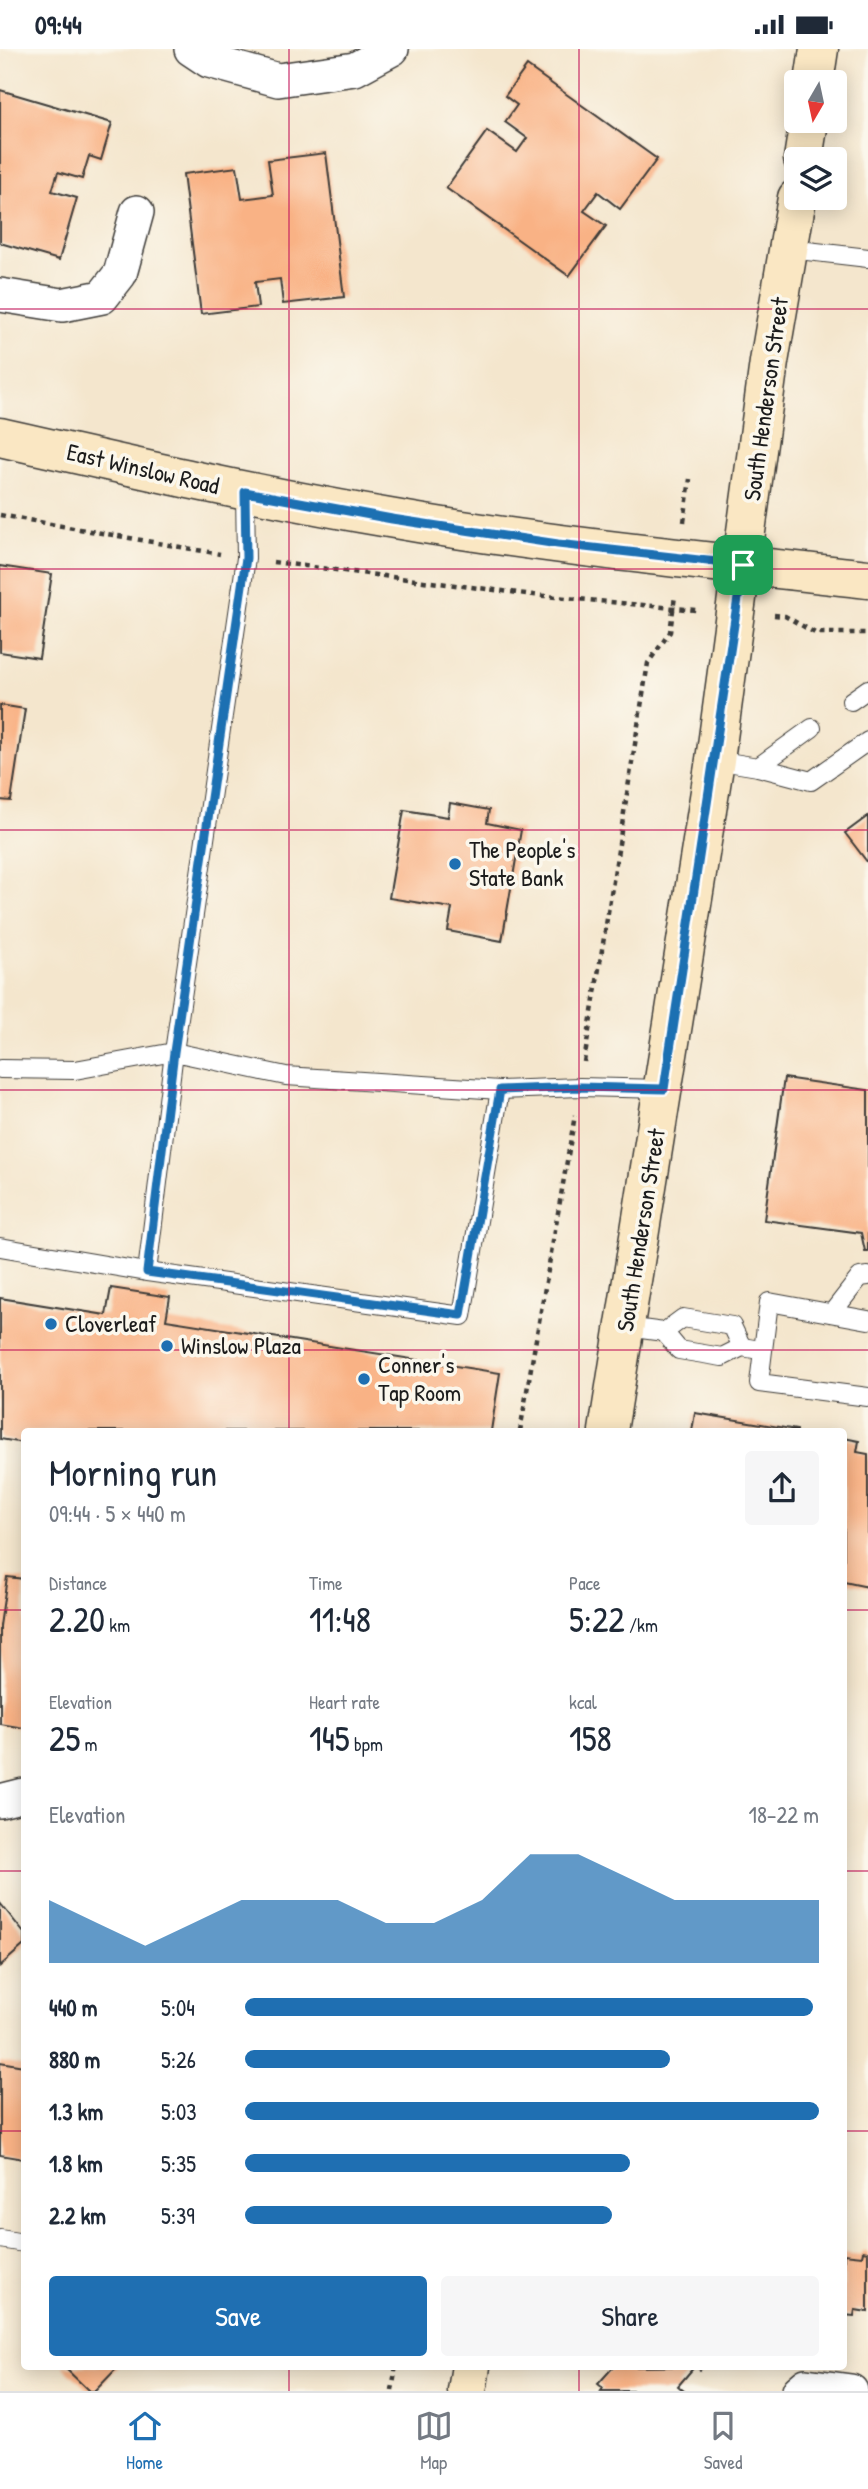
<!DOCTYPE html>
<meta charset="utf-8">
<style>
body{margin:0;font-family:"Patrick Hand",sans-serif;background:#f6f6f7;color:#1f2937;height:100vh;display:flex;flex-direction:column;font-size:26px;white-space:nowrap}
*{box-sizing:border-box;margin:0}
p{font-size:23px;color:#747a83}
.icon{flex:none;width:38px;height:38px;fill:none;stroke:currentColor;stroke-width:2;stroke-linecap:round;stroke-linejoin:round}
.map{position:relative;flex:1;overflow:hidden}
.side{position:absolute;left:21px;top:1379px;width:826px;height:942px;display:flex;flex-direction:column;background:#fff;border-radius:7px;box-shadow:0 4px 18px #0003}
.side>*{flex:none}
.needle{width:46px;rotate:189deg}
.fabs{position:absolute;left:784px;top:21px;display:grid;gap:14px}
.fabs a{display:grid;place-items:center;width:63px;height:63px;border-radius:7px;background:#fff;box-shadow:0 4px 18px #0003;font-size:35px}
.pin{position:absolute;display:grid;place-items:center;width:60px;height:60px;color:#fff;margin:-30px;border-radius:14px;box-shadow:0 4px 10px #0006}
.round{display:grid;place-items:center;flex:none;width:74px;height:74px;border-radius:7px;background:#f6f6f7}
.summary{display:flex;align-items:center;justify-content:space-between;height:119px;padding:0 28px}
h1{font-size:38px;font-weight:600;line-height:52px}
.stats{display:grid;grid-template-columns:repeat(3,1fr);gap:10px;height:119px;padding:7px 28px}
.stats div{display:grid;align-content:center}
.stats b{font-size:35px;font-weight:600}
.stats small{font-size:19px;font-weight:400}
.stats p{font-size:19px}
.chart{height:196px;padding:14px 28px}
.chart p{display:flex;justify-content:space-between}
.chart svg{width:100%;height:126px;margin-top:7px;fill:#1f6fb2;opacity:.7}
.cta{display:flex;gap:14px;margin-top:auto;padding:14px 28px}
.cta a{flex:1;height:80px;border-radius:7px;background:#1f6fb2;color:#fff;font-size:28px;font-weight:600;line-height:80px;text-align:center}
.cta a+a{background:#f6f6f7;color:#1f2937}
ul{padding:0 28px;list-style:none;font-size:23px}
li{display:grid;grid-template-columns:112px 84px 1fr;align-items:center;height:52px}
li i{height:18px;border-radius:9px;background:#1f6fb2}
.status{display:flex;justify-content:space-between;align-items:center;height:49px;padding:0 35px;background:#fff;direction:ltr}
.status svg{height:19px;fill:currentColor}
.menu{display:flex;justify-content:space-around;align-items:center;height:98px;border-top:2px solid #e0e1e3;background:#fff;font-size:19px;color:#747a83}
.menu a{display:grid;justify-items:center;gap:4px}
.menu .current{color:#1f6fb2}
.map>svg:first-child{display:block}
.building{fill:#f9b285}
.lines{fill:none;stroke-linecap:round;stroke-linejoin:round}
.lane-casing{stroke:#3c3a37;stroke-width:20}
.street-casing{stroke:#3c3a37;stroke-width:36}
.secondary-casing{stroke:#3c3a37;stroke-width:41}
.path{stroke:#3c3a37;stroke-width:4.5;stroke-dasharray:5 5;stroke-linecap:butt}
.lane{stroke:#fff;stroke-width:18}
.street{stroke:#fff;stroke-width:33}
.secondary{stroke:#fae7c3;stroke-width:38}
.route-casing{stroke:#fff;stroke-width:14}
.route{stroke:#1f6fb2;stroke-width:9}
.grid{fill:none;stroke:#c2185b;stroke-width:2;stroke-opacity:0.55}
.poi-dot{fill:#1f6fb2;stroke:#fbf7ec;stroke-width:2.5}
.labels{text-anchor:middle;stroke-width:7;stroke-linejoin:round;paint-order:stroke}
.street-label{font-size:24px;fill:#1c1c1c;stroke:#fbf7ec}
.poi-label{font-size:24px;fill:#1c1c1c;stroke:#fbf7ec;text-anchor:start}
</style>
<div class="status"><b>09:44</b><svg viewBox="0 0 49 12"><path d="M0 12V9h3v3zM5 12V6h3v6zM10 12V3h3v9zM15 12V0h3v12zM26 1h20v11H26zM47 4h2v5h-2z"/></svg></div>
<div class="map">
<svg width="868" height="2342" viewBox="0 0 868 2342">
<rect width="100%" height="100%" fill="#fbf7ec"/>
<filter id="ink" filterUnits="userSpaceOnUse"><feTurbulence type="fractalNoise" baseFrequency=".0143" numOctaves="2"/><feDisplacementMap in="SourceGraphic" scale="14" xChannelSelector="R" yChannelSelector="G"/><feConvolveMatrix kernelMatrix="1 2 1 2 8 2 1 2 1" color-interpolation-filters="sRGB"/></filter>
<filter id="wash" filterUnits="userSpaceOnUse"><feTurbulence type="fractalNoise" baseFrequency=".00686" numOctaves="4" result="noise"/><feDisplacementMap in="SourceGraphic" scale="28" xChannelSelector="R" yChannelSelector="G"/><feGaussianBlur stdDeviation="1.57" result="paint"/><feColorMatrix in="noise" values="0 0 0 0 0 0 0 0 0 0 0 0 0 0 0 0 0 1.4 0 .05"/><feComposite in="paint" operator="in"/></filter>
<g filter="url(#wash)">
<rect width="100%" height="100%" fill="#f4e6cd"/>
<g id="blocks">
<g class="building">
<polygon points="527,17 657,110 620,160 598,143 584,162 606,177 569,227 446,139 487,82 517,103 527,89 505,73 517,56 505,47"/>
<polygon points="0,41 112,74 101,111 89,107 82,130 58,123 52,142 77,149 59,211 0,194"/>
<polygon points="326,104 344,248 283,255 280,230 255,233 258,258 201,265 183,125 237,118 242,150 273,146 268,111"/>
<polygon points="0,517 52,525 39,609 0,603"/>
<polygon points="0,656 25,660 11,752 0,751"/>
<polygon points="450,754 489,761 487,774 521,781 502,892 448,882 452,859 389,849 404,761 448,768"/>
<polygon points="868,767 868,814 845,784"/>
<polygon points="784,1029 868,1041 868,1202 865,1202 861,1184 764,1171"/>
<polygon points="111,1239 170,1248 166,1271 500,1324 491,1382 24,1382 24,1394 0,1390 0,1249 106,1266"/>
<polygon points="695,1364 797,1381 797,1382 692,1382"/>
<polygon points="844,1389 859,1392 857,1403 868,1405 868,1538 844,1533"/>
<polygon points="7,1528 24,1530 24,1679 0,1675 0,1577"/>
<polygon points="0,1854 24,1884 24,1896 0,1917"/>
<polygon points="0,2013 24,2017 24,2110 0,2106"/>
<polygon points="863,2202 868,2203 868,2263 855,2261 854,2267 844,2266 844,2205 862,2207"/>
<polygon points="63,2317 119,2317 95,2342 89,2342"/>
<polygon points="614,2317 619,2318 704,2317 700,2321 695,2317 678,2337 684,2342 601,2342 603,2339 598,2335"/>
</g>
</g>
</g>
<g filter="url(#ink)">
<use href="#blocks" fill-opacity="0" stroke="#3c3a37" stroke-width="2"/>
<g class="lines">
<g class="lane-casing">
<g id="lane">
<polyline points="790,200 868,209"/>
<polyline points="851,652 868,640"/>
<polyline points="715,711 758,718 811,732 868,692"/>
<polyline points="758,718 812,679"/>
<polyline points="0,1020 75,1021 174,1003 286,1027 500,1041 580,1038 664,1040"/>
<polyline points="0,1198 147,1223 462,1267 500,1041"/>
<polyline points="147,1223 174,1003 246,509 245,443"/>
<polyline points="832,1264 860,1228 868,1227"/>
<polyline points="868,1271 769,1253 759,1334 868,1348"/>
<polyline points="626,1278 664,1283 683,1269 732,1277 742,1298"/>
<polyline points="664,1283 679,1301 722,1308 742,1298 754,1300"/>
<polyline points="0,2190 24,2194"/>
</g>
</g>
<g class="street-casing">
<g id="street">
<polyline points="191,0 209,12 278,31 355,20 392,0"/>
<polyline points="0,246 62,256 102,248 120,225 137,163"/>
<polyline points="0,1752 24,1746"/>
<polyline points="799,2342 806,2336 851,2342"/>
</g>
</g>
<g class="secondary-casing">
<g id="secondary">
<polyline points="814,33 819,0"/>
<polyline points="803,110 809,72"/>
<path d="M0 388C129 417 259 447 389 469 548 497 708 512 868 530"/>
<polyline points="608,1382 715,711 769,313 797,149"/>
<polyline points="467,2342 471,2317"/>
</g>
</g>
<g class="path">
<polyline points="0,466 220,505"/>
<polyline points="684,473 690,430"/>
<polyline points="273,513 534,546 696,561"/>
<polyline points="774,566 785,567 815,584 868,584"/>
<polyline points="584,1013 648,614 670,583 675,547"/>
<polyline points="520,1382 575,1066"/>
<polyline points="392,2342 396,2317"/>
</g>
<use href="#lane" class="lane"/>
<use href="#street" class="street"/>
<use href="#secondary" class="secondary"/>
</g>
</g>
<g class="lines" filter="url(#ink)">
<g class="route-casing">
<polygon id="route" points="245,443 392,470 558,495 743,516 664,1040 580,1038 500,1041 461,1266 147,1223 174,1003 246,509"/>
</g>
<use href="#route" class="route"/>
</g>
<path class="grid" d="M289 0V1382M579 0V1382M0 260H868M0 520H868M0 781H868M0 1041H868M0 1301H868M0 1561H24M844 1561H868M0 1822H24M844 1822H868M0 2082H24M844 2082H868M289 2317V2342M579 2317V2342"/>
<g class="poi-dot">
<circle cx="455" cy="815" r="7"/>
<circle cx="51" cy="1275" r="7"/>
<circle cx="167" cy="1297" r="7"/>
<circle cx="364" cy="1330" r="7"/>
</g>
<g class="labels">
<g class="street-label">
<text transform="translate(766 350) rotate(-82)" y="8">South Henderson Street</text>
<text transform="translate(143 420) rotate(13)" y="8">East Winslow Road</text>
<text transform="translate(641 1181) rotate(-81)" y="8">South Henderson Street</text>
</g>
<g class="poi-label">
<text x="469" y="809">The People's<tspan x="469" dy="28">State Bank</tspan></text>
<text x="65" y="1283">Cloverleaf</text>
<text x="181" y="1305">Winslow Plaza</text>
<text x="378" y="1324">Conner's<tspan x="378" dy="28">Tap Room</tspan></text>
</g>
</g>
</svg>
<div class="fabs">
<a><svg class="needle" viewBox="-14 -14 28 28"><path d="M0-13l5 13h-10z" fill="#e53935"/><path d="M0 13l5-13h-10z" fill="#747a83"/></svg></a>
<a><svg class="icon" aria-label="layers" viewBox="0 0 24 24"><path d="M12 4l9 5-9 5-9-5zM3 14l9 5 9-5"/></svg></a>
</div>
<div class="pin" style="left:743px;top:516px;background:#1e9e55"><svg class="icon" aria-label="arrive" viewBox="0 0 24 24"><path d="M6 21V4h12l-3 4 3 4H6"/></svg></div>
<section class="side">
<div class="summary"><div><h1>Morning run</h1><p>09:44 · 5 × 440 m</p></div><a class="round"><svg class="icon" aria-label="share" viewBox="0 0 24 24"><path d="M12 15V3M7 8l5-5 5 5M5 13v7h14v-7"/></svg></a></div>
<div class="stats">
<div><p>Distance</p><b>2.20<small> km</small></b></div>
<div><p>Time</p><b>11:48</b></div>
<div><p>Pace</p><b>5:22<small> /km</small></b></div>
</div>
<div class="stats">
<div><p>Elevation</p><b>25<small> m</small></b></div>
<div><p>Heart rate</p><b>145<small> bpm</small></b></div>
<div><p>kcal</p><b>158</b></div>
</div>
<div class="chart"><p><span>Elevation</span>18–22 m</p>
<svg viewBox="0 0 160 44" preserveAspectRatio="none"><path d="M0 44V22L10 30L20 38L30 30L40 22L50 22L60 22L70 30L80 30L90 22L100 6L110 6L120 14L130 22L140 22L150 22L160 22V44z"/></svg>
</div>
<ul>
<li><b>440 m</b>5:04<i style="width:99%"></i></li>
<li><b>880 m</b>5:26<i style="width:74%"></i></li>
<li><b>1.3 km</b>5:03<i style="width:100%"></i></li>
<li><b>1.8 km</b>5:35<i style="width:67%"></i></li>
<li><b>2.2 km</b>5:39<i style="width:64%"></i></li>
</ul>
<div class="cta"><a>Save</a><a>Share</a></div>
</section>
</div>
<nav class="menu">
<a class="current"><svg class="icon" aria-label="home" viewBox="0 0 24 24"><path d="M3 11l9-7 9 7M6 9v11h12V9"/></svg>Home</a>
<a><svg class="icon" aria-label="map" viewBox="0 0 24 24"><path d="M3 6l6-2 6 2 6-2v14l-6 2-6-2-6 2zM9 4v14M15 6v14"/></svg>Map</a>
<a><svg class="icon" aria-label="saved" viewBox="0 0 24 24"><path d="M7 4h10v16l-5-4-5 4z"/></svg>Saved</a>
</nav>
